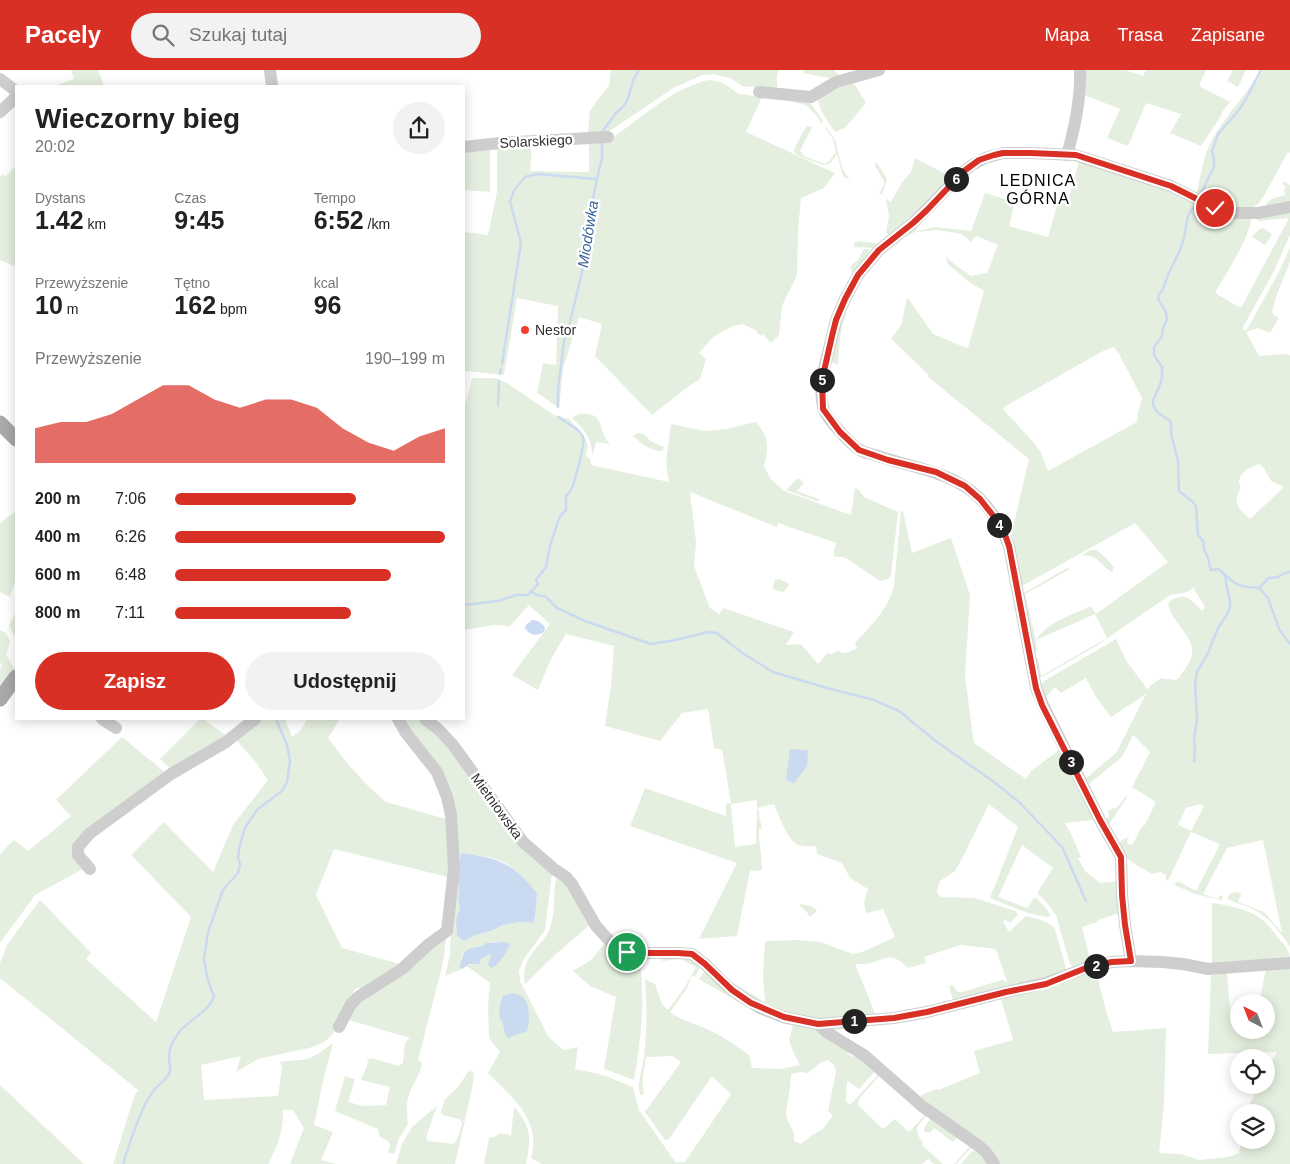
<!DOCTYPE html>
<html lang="pl">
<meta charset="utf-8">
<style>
body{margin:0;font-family:Arial,sans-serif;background:#f2f2f2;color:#222;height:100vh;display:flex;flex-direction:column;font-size:19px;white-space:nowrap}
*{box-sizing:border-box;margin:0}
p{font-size:16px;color:#767676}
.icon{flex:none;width:28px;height:28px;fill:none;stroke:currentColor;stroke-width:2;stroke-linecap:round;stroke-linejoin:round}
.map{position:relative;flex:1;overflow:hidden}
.side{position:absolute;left:15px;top:15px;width:450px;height:635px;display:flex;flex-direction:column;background:#fff;border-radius:0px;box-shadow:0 2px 12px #0003}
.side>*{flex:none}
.needle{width:32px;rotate:318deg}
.controls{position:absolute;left:1230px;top:924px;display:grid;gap:10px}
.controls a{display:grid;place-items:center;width:45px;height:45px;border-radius:50%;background:#fff;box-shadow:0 2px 12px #0003;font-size:25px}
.pin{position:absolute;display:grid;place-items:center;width:42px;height:42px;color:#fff;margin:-21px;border:2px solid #fff;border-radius:50%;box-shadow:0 1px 5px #0007}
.km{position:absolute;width:25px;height:25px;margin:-12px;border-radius:50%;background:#222;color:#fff;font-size:14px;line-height:25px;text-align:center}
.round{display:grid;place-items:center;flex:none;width:52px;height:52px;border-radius:26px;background:#f2f2f2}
.head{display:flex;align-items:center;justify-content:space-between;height:85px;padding:0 20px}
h1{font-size:28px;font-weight:700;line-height:38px}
.stats{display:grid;grid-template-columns:repeat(3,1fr);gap:8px;height:85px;padding:5px 20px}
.stats div{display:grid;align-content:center}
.stats b{font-size:25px;font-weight:700}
.stats small{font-size:14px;font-weight:400}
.stats p{font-size:14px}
.chart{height:140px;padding:10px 20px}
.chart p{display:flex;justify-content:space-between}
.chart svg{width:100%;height:90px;margin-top:5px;fill:#d93025;opacity:.7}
.cta{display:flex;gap:10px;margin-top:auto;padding:10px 20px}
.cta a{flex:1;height:58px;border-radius:30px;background:#d93025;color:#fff;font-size:20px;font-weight:700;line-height:58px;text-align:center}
.cta a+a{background:#f2f2f2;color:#222}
ul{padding:0 20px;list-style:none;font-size:16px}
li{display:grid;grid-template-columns:80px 60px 1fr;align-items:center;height:38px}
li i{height:12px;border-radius:6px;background:#d93025}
header{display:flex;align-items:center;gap:30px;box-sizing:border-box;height:70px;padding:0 25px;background:#d93025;color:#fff}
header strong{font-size:24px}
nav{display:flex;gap:28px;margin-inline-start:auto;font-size:18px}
.search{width:350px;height:45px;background:#f2f2f2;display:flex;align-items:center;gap:12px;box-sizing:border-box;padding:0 18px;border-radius:28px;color:#767676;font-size:19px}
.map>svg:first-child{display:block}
.green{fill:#e5efdf;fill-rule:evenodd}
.water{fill:#cadaf0}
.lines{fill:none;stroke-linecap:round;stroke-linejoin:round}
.stream{stroke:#cadaf0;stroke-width:2.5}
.minor{stroke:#cecece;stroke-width:12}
.major{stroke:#a9a9a9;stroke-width:15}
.route-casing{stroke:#fff;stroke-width:10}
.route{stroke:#d93025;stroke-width:6}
.poi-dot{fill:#f33e29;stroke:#fff;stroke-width:2}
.labels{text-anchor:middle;stroke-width:5;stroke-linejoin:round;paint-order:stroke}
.street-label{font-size:14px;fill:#313131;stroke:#fff}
.poi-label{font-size:14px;fill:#313131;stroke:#fff;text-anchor:start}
.water-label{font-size:15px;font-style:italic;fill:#38639b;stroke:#fff}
.quarter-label{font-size:16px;letter-spacing:1px;fill:#000;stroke:#fff}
</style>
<header>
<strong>Pacely</strong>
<div class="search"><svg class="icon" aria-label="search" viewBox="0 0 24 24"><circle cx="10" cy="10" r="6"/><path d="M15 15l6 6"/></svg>Szukaj tutaj</div>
<nav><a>Mapa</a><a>Trasa</a><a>Zapisane</a></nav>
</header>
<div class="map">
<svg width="1290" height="1094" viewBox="0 0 1290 1094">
<rect width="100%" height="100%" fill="#fff"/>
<g class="green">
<polygon points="71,0 98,0 104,16 54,16 74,9"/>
<polygon points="611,0 779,0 777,6 777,19 742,16 730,8 713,4 703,5 675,17 608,62 588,64 590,41 599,28 609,16"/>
<polygon points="804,0 834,0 840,6 834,9 803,3"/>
<polygon points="1084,0 1125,0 1143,6 1146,0 1206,0 1199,16 1230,32 1222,42 1221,46 1201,76 1170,63 1181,44 1146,33 1128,76 1107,68 1120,39 1084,25"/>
<polygon points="1233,0 1246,0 1238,17 1227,11"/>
<path d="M1262 0H1290V83L1288 82 1265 124 1259 133 1252 138 1221 136 1196 125C1201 106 1203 85 1213 68 1224 48 1241 31 1254 11L1257 12Z"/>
<polygon points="711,10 723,13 739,24 762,27 746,62 835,103 824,118 801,128 798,161 797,206 786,227 782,236 779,265 771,273 763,264 761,266 755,260 743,254 733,256 713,267 699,283 706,289 700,309 689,316 652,345 595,286 602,254 579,247 563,299 559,338 537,323 543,293 556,295 558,236 517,228 504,305 464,301 464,162 488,165 497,122 497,79 532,74 530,101 589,102 589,71 611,69 661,32 679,21 703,11"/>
<path d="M850 12 855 15 866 33 845 58 835 62C829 52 818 40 818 28Z"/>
<polygon points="789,31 809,31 823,51 822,54 818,47 806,35"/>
<path d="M807 56 812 57 800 81 804 86 825 94 831 89 836 82 833 69 825 58 826 57C829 61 832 65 835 70 840 85 840 101 852 111L843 106 837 84C833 90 830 95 823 95L799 86 794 82V79L803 62Z"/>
<polygon points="490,80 490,122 464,120 464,83"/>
<polygon points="915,88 951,107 925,138 888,165 886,162 889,146 886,131 887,129 891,132 903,111 911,102"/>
<polygon points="876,91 887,109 882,125 879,123 883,117 884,111 875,96"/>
<path d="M1079 91 1251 147C1252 164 1224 207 1215 223L1241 238 1289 148 1258 151 1257 148 1290 140V165L1274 201 1242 259 1246 261 1280 200 1290 177V192L1276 227 1272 242 1274 245 1279 248 1270 263 1258 258 1246 262 1259 286 1284 284 1290 285V877C1278 859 1268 845 1246 836 1240 834 1233 832 1227 829 1229 824 1234 820 1240 823L1241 825 1238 832 1264 842 1282 863 1263 770 1227 778 1203 824 1218 829 1220 825 1223 827 1221 830 1195 824 1174 815 1178 811 1196 821 1220 774 1191 762 1168 811 1166 810V805L1160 802 1152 804C1137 795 1124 791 1119 773L1123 769 1129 767 1127 770 1128 774 1131 775 1133 774 1142 756 1145 755 1156 732 1132 717 1150 682 1133 665 1122 687 1089 714 1075 694 1078 689 1077 693 1086 708 1116 683 1146 624 1111 647 1096 627 1086 608 1061 623 1055 617 1046 627 1040 615 1044 611 1116 569 1127 592 1148 620 1150 616 1161 608 1175 610 1179 608C1183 601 1191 592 1192 584 1195 567 1170 551 1168 533 1184 521 1190 528 1202 541L1205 537 1193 517C1189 524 1178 523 1170 525L1096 576 1042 607H1040L1035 590 1038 588 1041 606 1107 568 1095 544 1036 570 1037 581H1034L1022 524 1067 498 1070 499 1025 524 1036 570C1047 552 1072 545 1091 536L1096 544 1168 492 1135 453 1022 516 1011 466 1029 389 928 307 929 305 891 269 901 255 907 229 908 228 933 264 964 277 968 278 984 221 969 212 948 194 946 186 949 190 971 206 987 203 998 175 976 166 971 172 962 164 937 160 917 162V161L900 169 915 158 917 161 936 157 971 161 985 123 1015 132 1009 156 1048 167 1058 132 1067 134ZM1114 277 1119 284 1142 328 1138 342 1137 352 1048 401 1041 383 1034 373 1003 339 1004 337 1103 281ZM1259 394 1264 398 1271 411 1284 417 1250 449C1243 443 1235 437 1237 427 1238 424 1239 422 1240 419 1241 414 1239 416 1239 411 1240 402 1251 397 1259 394ZM1200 734 1204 736 1191 761 1178 755 1186 738Z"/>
<polygon points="16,95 16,197 0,190 0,107 3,104 6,106"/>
<path d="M1283 111 1290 115V134L1265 136C1269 128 1276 128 1285 125L1284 120 1286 117 1283 115Z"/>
<polygon points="1263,158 1272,164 1265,175 1252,167 1258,160"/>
<polygon points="858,171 880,174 853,203 851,201 851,195 858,190 864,179 869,179 868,184 873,178 853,177 855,172 857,172"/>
<path d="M846 242C846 248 843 252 842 258 839 270 839 282 838 295L831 292 827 314V329L831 330 825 331V324L835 267Z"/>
<path d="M472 308H495L507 313 554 345 569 349 584 366 588 375 586 385 591 390V395L669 412 666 393 671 354 705 361 726 359 756 352C769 368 769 376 764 396L770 408 784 421 851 445 855 418 859 420 864 427 898 442 891 505 888 509 880 511 846 488 842 487H834V481L836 473 778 453 777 457 690 422 696 472 694 496 710 538 719 544 723 538 794 562 786 575 801 574 818 594 829 581V584H833L835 582 839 581C845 586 851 581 857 578L855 573C870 557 889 538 894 516L901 441H903L912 483 951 468 970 525 965 607 974 673 1026 709 1031 701 1059 680 1097 748 1093 750 1065 753 1072 766 1081 787 1078 788 1085 801 1100 813 1119 811 1123 842 1098 850 1097 852 1082 857 1091 894 1072 897 1069 891 1056 845 1047 833 1037 823 1053 798 1022 775 998 827 1027 838 1035 827 1047 839 1051 847C1032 847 1008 835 990 828L1018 757 989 734 964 785 955 801 940 811 937 821 938 825 942 827 975 828 1015 841 1018 845 1010 853 1005 850 1003 852 1009 862 1026 846C1036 849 1048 850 1055 859L1066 898 1065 901 1063 905 953 931 949 916 953 915 958 922H962L1002 910 1007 912 996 879 960 875 924 887 926 893 908 898C892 883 890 887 871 893 867 895 860 894 855 894L876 946 818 952 849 980 848 984 853 987 858 983 876 1000 859 1019 847 1011 846 1031 850 1035 878 1005 879 1006 859 1029 858 1035 883 1059 895 1049 909 1062 926 1044 927 1045C917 1056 913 1060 923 1073L922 1075 943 1094H934L928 1089 922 1094H542L531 1088C542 1050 512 1027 488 1003L500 982 489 968 488 936 490 913 467 896 474 893H479L481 889 490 884 502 889 509 874 497 872 486 873 482 876 470 878 463 882 459 897 462 899 445 906 450 885 454 745 402 649H418L425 654 452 683 512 768 533 789 552 803 545 860 524 889 519 901 520 911 548 966 563 980 578 977 575 999 603 1005 633 1017 639 1040 671 1086 676 1092H685L731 1024 712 1006 669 1069 665 1070 645 1042 681 992 673 986 646 987C644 1000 641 1012 644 1024L640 1025C637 1012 642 1000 644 987 647 961 647 935 645 909L655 914 662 934 668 940 685 917 696 897 681 889 662 891 663 885H684L700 897 695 907 692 906 687 918 670 942C681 950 690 952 702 957 719 964 734 974 749 985L752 998 781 999 800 995 793 981 789 970 795 948 764 936 730 911 765 932 763 905 765 871 797 870 820 872 853 884 865 881 895 867 883 839 866 843 864 832 868 819 850 808 842 793 817 784 816 776C811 776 804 777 799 775 787 771 779 745 774 734L757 738V730L731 734 735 777 756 774 757 739H759V746L762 758 758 760 759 761C759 775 762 787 762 800L750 801 737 866 699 869 737 793 630 756 645 718 726 746V734L731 733 722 680 714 678 708 639 682 643 660 671 605 656 611 616 614 576 566 564 551 589 538 620 512 605 550 554 529 535 510 556 495 555 464 560V339ZM461 783C474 785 488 786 501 791 514 797 528 811 537 823L536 838 534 853 519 852 503 855 491 861 475 865 467 870 457 854 456 849 460 837 458 831 459 816 457 803ZM828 990 834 995 836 1002 828 1041 833 1045 823 1059 812 1065 801 1074 794 1071V1063L787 1049 786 1042 790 1018 791 1004 801 1002 808 1003 820 993Z"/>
<path d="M579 344C607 341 596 360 610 374L596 372 593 385C591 380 592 377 590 372 587 362 579 355 572 348Z"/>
<path d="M637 363 643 364 652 372 664 377 662 381C648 380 644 375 633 366Z"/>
<polygon points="798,408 804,413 797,421 819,429 819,432 786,420"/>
<polygon points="16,441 16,509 10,527 0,522 0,453"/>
<path d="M1091 480H1097L1107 489 1114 497 1112 502C1102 497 1096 483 1084 486L1083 484Z"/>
<polygon points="779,509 789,514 786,520 782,522 772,519 775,510"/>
<polygon points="16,541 16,569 9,556"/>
<polygon points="0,560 6,563 10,572 6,585 14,598 0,616 0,598 2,595 0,594"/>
<polygon points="200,649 203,649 228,667 172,700 160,689"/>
<path d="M259 649H285L292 667 301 660 307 649H340L328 668 347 693 369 717 386 732 446 749 452 808 334 779 316 825 342 878 400 894 365 918H358L354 920 332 965 323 973 309 978 258 989 236 1002 241 986 201 995 204 1030 278 1026 282 998 280 992 308 989 319 983 333 973 323 1011 314 1055 333 1062 321 1090 336 1094H290L304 1058 293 1040H283C284 1059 277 1078 268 1094H113L134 1027 138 1020 0 908V893L7 875 40 830 91 883 86 889 156 952 191 847 131 785 164 752 213 802 233 755 268 710 255 691 235 669Z"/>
<polygon points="122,667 167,704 75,774 85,798 35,825 0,873 0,784 14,770 28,781 71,746 56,730"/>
<polygon points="1126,726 1127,727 1108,756 1106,749 1109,746 1108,741 1113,738 1115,738 1115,740"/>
<path d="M557 806H560L591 854 557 883 525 914C519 887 542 878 550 858 556 843 552 822 557 806Z"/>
<path d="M1212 833C1228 835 1247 839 1260 848 1268 853 1273 862 1279 869 1284 874 1290 881 1290 889L1207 894 1206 892 1209 894 1212 893Z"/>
<path d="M801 834C807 835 813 836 817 841L810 847 806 841 800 836Z"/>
<path d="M446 869 443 893 418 990 422 993C420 1006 411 1016 408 1028 406 1036 407 1045 408 1054L399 1068 394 1084 388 1082 390 1075 388 1071 380 1067 378 1059 335 1041 345 1006 355 1009 348 1032 363 1036 386 1035 390 1017 361 1010 368 993 367 990 371 988 399 996 403 993 405 972 410 968 345 949 352 936Z"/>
<path d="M607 873 639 888C646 928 641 970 634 1010L604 999 616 927 590 916 573 901 591 890 604 874Z"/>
<polygon points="1290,896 1290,1094 996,1094 824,957 909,949 908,952 835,960 919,1027 921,1027 921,1025 937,1019 938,1020 980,1003 974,981 1013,970 1001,929 1089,902 1092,910 1098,910 1107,944 1113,962 1166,958 1164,1036 1159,1083 1181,1084 1199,1090 1228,1087 1239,1083 1241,1070 1266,1070 1266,1042 1246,1042 1259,1015 1266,1015 1266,1002 1277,982 1208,984 1211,905 1227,902 1230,940 1234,948 1239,949 1239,960 1266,960 1266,932 1259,932 1266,899"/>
<polygon points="705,900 789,951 787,955 755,942 699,909"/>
<polygon points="471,1001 474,1003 472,1019 455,1094 396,1094 402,1074 412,1057 437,1036 426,1067 428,1071 454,1074 459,1065 462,1052 459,1049 442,1045 441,1041 445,1029 458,1017 468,1002"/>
<polygon points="0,1015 84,1094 0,1094"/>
<path d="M514 1037C532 1057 531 1069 526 1094H484L489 1068 495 1067 498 1064H507L511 1066Z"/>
<polygon points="933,1047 970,1073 971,1078 956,1094 954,1094 971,1075 959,1066 953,1072 934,1058 930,1063 925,1062 924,1058 931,1048"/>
<polygon points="978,1079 991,1094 961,1094 971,1082"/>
</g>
<g class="water">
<path d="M532 550C538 550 541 553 545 557L544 562C537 566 530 566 525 558L526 555Z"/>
<polygon points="790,679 808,680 807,696 794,713 786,710"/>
<path d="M461 783C498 788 513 793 537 823L536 838 534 853 519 852 503 855 491 861 475 865 467 870H462L457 865 456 849 460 837 458 831 459 816 457 803Z"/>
<path d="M505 872 510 874C506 884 500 894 491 898L488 894 491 886 490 884 481 889 479 894H470L462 899 459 897 464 882 470 878 482 876 486 873Z"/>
<path d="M512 923C514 924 517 924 520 925 531 932 530 950 527 961L508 968 505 964 503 954 499 946 500 935 503 926Z"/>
</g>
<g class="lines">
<g class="stream">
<polyline points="602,62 616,43 624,36 628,28 634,8 639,0"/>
<polyline points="1201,124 1206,113 1214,97 1214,89 1212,81 1218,64 1239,40 1246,29 1261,0"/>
<path d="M1195 136 1190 142 1188 146 1183 172 1180 180 1168 205 1163 219 1159 225 1158 229 1166 242 1167 250 1163 258 1162 266 1154 277V285L1162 297V307L1160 315 1153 330V334L1154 337 1158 343 1170 351 1171 354V364L1178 390 1179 421 1192 431 1196 436 1198 465 1204 472C1203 482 1205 480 1208 488 1210 492 1208 495 1211 500L1219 499C1234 514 1237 517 1259 518L1268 528 1279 559 1290 574"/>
<polyline points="502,294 521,173 510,131 515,119 525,107 537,104 597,109"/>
<polyline points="500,304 501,299"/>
<polyline points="498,336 499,311"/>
<polyline points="558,337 558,318 564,272 570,252 583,198 580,194 585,183 585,165 599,100 602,89 602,70"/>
<polyline points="1259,518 1269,508 1278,507 1285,503 1290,502"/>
<polyline points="530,521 539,526 545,526 557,538 585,551 651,574 675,570 708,562 717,563 741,582 773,602 827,618 874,630 899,641 937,672 994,712 1020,733 1062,777 1086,831"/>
<path d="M464 535 498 531 516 525H528L538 514 536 510 546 497 550 476 558 451 561 445 566 440V426C569 423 571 420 573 416 575 408 586 373 583 367 579 357 566 354 559 347"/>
<polyline points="1194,692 1195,677 1194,670 1197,649 1195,616 1197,602 1208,583 1218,558 1226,546 1230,538 1230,532 1225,506"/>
<path d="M123 1094C130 1072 137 1049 148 1029 150 1026 152 1022 154 1020 159 1014 167 1010 170 1002 171 997 169 992 169 987 169 979 172 972 177 965 187 950 207 944 214 927L207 907 204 889 208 862 223 820 238 803 240 794 238 787 240 774 245 758 257 740 283 720 287 712 290 691 287 675 276 649"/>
</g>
<g class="minor">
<polyline points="270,0 272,16"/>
<polyline points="0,9 16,21"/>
<polyline points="759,22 811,27 836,12 879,0"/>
<polyline points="0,42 16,27"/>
<polyline points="464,77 500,73 608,67"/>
<path d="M1067 85C1075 57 1081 29 1080 0"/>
<polyline points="102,649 116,658"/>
<polyline points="425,649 438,659 453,675 523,772 554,799 566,807 572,814 596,856 616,878 627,882 643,883 678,883 692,884 705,894 727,916 739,925 760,938 783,947 818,954 894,948 927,942 1006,922 1046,913 1091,896 1112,892 1131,891 1162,892 1183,894 1208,899 1290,893"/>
<polyline points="90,799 78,785 78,777 89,764 171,704 226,672 255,649"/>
<path d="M1131 891 1125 855 1122 825 1121 787 1100 750 1043 635 1036 618 1009 476C1000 453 985 429 964 416 938 400 907 396 878 386 872 384 865 383 860 380 851 375 824 346 823 337 821 327 821 314 823 303L836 250 845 229 858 205 879 180 913 153 927 139 964 101 972 95 985 88 1003 83H1031L1075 85 1171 116 1215 138 1236 143H1258L1290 137"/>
<polyline points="818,954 828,963 864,985 922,1036 979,1076 986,1082 994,1094"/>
<polyline points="339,957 351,934 358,927 402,899 429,874 447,861 454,798 451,745 447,727 437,702 406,663 398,649"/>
</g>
<g class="major">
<polyline points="0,353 16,369"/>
<polyline points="0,629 16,607"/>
</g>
</g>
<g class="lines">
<g class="route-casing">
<polyline id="route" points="627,882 650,883 678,883 692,884 705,894 732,920 751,933 784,947 818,954 894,948 927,942 1006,922 1046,914 1091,896 1112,892 1131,891 1125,855 1122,825 1121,787 1100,750 1042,635 1036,618 1009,476 1004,462 995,448 980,429 965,416 936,402 888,390 859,380 840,362 823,339 822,310 832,266 836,250 845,229 858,205 879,180 913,153 927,140 964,101 979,90 994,85 1003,83 1031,83 1076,85 1171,116 1215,138"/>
</g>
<use href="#route" class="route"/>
</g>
<circle class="poi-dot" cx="525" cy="260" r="5"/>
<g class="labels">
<g class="street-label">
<text transform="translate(536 71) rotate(-3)" y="5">Solarskiego</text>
<text transform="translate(497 736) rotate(54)" y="5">Mietniowska</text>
</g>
<g class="poi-label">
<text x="535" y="265">Nestor</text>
</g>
<g class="water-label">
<text transform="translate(588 164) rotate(-81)" y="5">Miodówka</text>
</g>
<g class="quarter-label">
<text x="1038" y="116">LEDNICA<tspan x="1038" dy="18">GÓRNA</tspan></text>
</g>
</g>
</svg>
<div class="controls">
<a><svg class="needle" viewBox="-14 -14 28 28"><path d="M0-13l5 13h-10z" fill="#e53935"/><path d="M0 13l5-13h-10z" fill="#767676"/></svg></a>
<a><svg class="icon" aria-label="locate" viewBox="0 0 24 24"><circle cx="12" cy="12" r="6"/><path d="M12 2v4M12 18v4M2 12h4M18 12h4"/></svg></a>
<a><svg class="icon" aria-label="layers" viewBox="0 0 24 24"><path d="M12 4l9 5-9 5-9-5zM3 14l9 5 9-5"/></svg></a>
</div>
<div class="pin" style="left:627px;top:882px;background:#1e9e55"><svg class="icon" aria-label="arrive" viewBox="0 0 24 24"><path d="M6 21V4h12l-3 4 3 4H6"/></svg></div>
<div class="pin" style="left:1215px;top:138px;background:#d93025"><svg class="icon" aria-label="check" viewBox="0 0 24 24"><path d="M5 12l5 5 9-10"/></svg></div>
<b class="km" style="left:854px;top:951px">1</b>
<b class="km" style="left:1096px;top:896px">2</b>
<b class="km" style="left:1071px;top:692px">3</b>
<b class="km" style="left:999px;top:455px">4</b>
<b class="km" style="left:822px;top:310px">5</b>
<b class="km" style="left:956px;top:109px">6</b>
<section class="side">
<div class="head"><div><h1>Wieczorny bieg</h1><p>20:02</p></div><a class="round"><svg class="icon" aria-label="share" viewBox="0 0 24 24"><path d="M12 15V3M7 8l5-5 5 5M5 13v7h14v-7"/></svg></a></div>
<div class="stats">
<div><p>Dystans</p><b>1.42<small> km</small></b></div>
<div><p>Czas</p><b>9:45</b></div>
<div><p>Tempo</p><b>6:52<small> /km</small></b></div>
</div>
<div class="stats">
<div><p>Przewyższenie</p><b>10<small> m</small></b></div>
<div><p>Tętno</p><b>162<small> bpm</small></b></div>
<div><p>kcal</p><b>96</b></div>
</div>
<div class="chart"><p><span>Przewyższenie</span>190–199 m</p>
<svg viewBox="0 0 160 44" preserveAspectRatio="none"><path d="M0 44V27L10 24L20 24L30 20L40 13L50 6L60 6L70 13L80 17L90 13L100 13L110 17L120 27L130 34L140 38L150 31L160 27V44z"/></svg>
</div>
<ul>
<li><b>200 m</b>7:06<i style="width:67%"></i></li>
<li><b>400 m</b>6:26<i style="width:100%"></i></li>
<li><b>600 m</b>6:48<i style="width:80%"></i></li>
<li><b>800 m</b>7:11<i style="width:65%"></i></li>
</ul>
<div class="cta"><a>Zapisz</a><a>Udostępnij</a></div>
</section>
</div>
